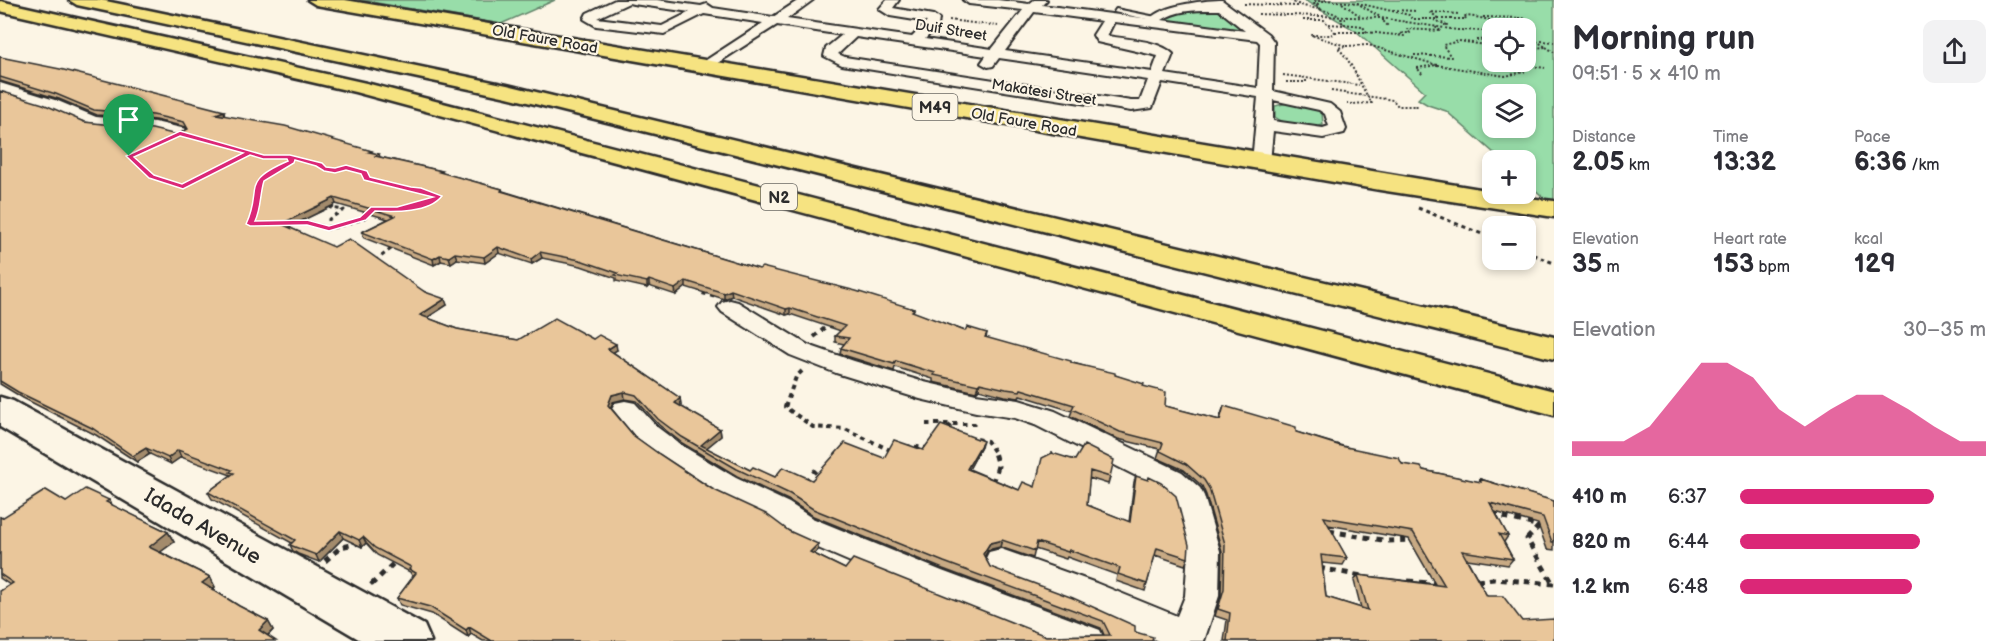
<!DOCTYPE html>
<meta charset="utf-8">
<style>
body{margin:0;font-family:"Balsamiq Sans",sans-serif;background:#f2f2f3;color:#2b2b33;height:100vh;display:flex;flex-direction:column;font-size:22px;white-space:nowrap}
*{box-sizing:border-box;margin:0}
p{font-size:20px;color:#7c7c81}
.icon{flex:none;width:33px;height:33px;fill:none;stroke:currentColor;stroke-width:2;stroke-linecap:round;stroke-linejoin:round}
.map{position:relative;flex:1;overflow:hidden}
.panel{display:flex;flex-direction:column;background:#fff;width:450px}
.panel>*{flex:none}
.buttons{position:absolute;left:1482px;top:18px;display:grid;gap:12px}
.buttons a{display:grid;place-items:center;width:54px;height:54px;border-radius:12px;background:#fff;box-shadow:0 3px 9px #0003;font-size:30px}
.pin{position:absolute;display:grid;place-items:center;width:51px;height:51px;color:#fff;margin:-62px -26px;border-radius:50% 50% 50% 0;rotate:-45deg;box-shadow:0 0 6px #0007}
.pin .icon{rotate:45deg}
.round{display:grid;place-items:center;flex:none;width:63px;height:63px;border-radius:12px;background:#f2f2f3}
.overview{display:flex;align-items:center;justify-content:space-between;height:102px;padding:0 18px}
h1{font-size:33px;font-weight:800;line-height:45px}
.figures{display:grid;grid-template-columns:repeat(3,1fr);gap:9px;height:102px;padding:6px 18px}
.figures div{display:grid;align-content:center}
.figures b{font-size:26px;font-weight:800}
.figures small{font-size:16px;font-weight:400}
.figures p{font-size:16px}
.chart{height:168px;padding:12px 18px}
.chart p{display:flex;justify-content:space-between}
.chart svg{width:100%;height:108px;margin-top:6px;fill:#db2777;opacity:.7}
ul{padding:0 18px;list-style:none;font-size:20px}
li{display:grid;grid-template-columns:96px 72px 1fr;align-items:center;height:45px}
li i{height:15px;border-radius:8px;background:#db2777}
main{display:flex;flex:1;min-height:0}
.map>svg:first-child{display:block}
.green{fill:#98dda9;stroke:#62846a;stroke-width:1.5;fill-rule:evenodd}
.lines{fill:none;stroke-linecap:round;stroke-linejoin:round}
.lane-casing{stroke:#2b2b2b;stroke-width:4}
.street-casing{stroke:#2b2b2b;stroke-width:4}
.secondary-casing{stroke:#2b2b2b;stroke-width:5}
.primary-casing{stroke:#2b2b2b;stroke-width:5}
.highway-casing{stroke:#2b2b2b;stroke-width:5}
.path-far3{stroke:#2b2b2b;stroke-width:2;stroke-dasharray:2 2;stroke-linecap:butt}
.path-far2{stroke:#2b2b2b;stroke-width:3;stroke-dasharray:4 4;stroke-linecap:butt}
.path-far1{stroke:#2b2b2b;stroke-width:4;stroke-dasharray:4.5 4.5;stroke-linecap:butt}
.path{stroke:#2b2b2b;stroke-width:5;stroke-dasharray:6 6;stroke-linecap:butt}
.lane{fill:#fcf5e5;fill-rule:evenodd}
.street{fill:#fcf5e5;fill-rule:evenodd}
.secondary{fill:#fcf5e5;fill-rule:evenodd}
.primary{fill:#f6e381;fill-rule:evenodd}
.highway{fill:#f6e381;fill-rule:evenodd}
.wall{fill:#c8aa84;stroke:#2b2b2b;stroke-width:1.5;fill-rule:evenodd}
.shaded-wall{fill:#a38b6c;stroke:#2b2b2b;stroke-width:1.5}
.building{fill:#e9c69a;stroke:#2b2b2b;stroke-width:1.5;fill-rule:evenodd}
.route{fill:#db2777;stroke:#fff;stroke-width:1.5;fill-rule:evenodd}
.labels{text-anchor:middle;stroke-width:4.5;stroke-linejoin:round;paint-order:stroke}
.far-street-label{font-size:15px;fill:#2b2b2b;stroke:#fcf5e5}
.shield{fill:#fcf5e5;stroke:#6a6863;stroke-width:1.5}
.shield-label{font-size:16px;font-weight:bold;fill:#2b2b2b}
.near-street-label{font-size:21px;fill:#2b2b2b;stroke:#fcf5e5}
</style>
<main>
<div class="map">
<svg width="1554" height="641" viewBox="0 0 1554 641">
<rect width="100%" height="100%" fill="#fcf5e5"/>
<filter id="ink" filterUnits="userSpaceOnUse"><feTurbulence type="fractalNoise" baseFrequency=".0167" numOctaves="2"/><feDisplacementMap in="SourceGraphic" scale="12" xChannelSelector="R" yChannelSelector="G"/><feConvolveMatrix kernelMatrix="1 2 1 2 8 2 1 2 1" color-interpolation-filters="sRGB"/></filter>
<g filter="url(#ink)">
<g class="green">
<polygon points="359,0 555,0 501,24"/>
<path d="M1304 0H1554V200L1545 199 1526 181V160H1502L1446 111 1428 105 1418 99 1425 92 1356 31ZM1526 28V62H1492V28ZM1526 94V128H1492V94Z"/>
<polygon points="1195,9 1221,11 1242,28 1239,30 1162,21 1168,15"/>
<path d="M1287 103 1314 108 1322 111 1323 125C1311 130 1285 125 1275 117V106Z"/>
</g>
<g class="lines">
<g class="lane-casing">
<polygon id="lane" points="1116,9 1156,17 1159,19 1156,21 1114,12"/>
</g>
<g class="street-casing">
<g id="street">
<path d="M615 0H657L701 6 707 4 713 8 773 17 799 0H813L787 19 912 37 927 22 890 16 879 9 887 0H899L893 8 933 15 939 19 938 26 925 39 992 49 1023 10 969 4 963 0H998L1029 4 1034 0H1047L1042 5 1150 19C1162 4 1210 0 1222 0L1268 34 1274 42 1273 91 1330 104 1340 112 1346 129 1344 133 1323 138 1273 131 1270 162 1267 166H1255L1252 162 1258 97 1162 82 1152 108 1131 111 842 65 824 56 826 48 842 35 777 25 705 71 700 70 698 67 700 64 763 23 704 14 664 34 596 26 584 19 587 13ZM629 3 633 4 690 12 662 26 597 18ZM1219 10 1245 31 1162 20C1178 9 1200 10 1219 10ZM1034 12 1102 21 1093 35 1097 42 1158 56 1152 72 1005 51ZM1114 22 1257 40 1260 43 1258 88 1165 74 1173 54C1159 40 1126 39 1107 36ZM856 37 986 56 981 63 988 67 993 66 999 58 1148 80 1140 101H1131L845 57 838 54ZM1273 100 1319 110 1325 114 1329 126 1323 128 1273 121Z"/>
<polygon points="0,83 58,101 96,117 155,122 186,129 188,133 180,138 155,132 87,125 46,107 0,93"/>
<polygon points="730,300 738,302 808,345 854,361 924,382 976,394 1019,400 1055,411 1182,472 1200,488 1204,496 1220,551 1219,596 1204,641 1158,641 1072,603 989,572 984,562 989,552 1001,549 1096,583 1177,616 1185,596 1188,551 1175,501 1160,488 1035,425 1015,418 976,412 920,399 836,373 790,355 722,312 718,307 722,302"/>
<polygon points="625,401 635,403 657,427 681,445 736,478 789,503 812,518 942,571 1100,630 1105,641 1045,641 918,591 790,536 767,519 714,494 661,459 637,441 611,410 615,403"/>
</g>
</g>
<g class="secondary-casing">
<polygon id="secondary" points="0,397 13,401 424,625 431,641 362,641 0,427"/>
</g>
<g class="primary-casing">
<polygon id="primary" points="308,0 345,0 1492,191 1492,194 1554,201 1554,217 1380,190 316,5"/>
</g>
<g class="highway-casing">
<g id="highway">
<polygon points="69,0 101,0 507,85 1554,337 1554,359 507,97 77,5"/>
<polygon points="0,1 366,83 1554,391 1554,415 355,92 0,11"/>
</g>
</g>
<g class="path-far3">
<path d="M1290 0C1305 10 1324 7 1339 16"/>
<polyline points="1325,0 1357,3 1380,17"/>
<polyline points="1342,3 1360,16"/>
<polyline points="1357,3 1409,15 1413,20"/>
<polyline points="1244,4 1297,6"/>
<polyline points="1321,9 1314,4 1318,4 1315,1 1325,1"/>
<polyline points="1393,10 1416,11"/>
<polyline points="1258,14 1381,18 1457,30 1492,31"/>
<polyline points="1483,17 1523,18 1530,22"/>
<polyline points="1438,18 1430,12 1458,14"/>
<path d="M1414 19H1466L1464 16C1480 17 1494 20 1507 28"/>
<polyline points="949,20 998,26"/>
<path d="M1303 20H1324L1335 32 1331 35H1311L1346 46 1338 48C1354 64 1359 85 1372 103L1347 104"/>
<polyline points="1384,20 1382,20 1389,27"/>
<polyline points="1434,20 1447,25 1444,25"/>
<polyline points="1498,21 1529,22"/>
<polyline points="1329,24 1343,25 1341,19 1346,19"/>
<polyline points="1344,24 1362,26 1367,32"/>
<polyline points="1335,32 1367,32 1404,36 1400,33 1410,33 1407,29 1441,31 1435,27"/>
<polyline points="1526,35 1546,47 1529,48 1533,52 1526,51"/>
<polyline points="1476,40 1492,39"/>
<polyline points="1541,41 1554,42"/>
<polyline points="1346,46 1368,45 1437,65 1417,68 1423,75"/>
<polyline points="1546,47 1554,52"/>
<polyline points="1414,55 1451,57 1443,45 1459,41 1492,46"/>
<polyline points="1521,62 1525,65 1545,68"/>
<polyline points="1437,65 1505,76 1524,72 1524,69 1516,65 1525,65"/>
<polyline points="1283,75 1359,85"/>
<polyline points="1286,82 1306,82 1306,78"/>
<polyline points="1331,91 1393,100 1398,106 1418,106"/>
</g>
<g class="path-far2">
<polyline points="340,201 331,208 344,210 329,219 329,229 363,219 372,210"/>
<polyline points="1418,208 1492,238"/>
<polyline points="294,223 307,222 329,229"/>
<polyline points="1526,252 1554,263"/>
<polyline points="375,261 395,246"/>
<polyline points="697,288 701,293 714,297"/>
</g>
<g class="path-far1">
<polyline points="814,337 831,323"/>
<polyline points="802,371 796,377 785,407 813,427 845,429 890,450"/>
<polyline points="926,424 977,424"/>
<polyline points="948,425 957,432"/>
<polyline points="977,439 987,441 994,451"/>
<polyline points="906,446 928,448"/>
</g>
<g class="path">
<polyline points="805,482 816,470"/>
<polyline points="993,483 998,466 993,449"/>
<polyline points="1492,514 1543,527"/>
<polyline points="1539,526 1527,539 1553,584"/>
<polyline points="1329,531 1388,541 1414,540"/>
<polyline points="325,561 341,547 359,543"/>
<polyline points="1319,568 1362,576"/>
<polyline points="1408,581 1440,584"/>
<polyline points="1477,581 1494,579 1554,584"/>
<polyline points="371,585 396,561"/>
</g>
<use href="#lane" class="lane"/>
<use href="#street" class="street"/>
<use href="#secondary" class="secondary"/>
<use href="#primary" class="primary"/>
<use href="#highway" class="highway"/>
</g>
<g class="wall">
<path d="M0 57 225 116 372 151V153L379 154 380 157 442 171V173L502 189 503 191 759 269 914 309 913 312 965 331 987 333 986 338 1115 375 1143 386 1165 406 1219 420 1224 406 1296 432 1423 470 1479 482 1480 479 1554 501V550L1547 549 1538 524 1495 512 1508 536 1504 542 1513 559 1508 565 1467 559 1487 596 1522 621 1554 641H1224L1227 620 1215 616 1221 596 1222 551 1206 495 1202 486 1184 470 1157 458 1160 449 1118 439 1070 416 1072 411 1020 395 1019 398 1005 396 979 389 976 392 933 382V379L895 367 894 371 840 354 841 348 844 344 835 342V336L841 331 790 314 786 315 732 296 724 299 686 287 676 295 649 286 647 288 616 281V278L581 266 542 258 532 264 499 253 485 263 457 259 451 263 441 261 434 265 364 238 362 232 388 219 336 204 288 227 425 292 447 305 427 318 457 329 518 340 593 339 617 350 613 352 680 398 681 405 680 406 720 429 721 436 706 448 750 470 775 477 812 480 884 458 923 450 981 447 969 469 1019 490 1035 487 1052 453 1110 477 1108 484 1089 478 1087 505 1129 522 1134 482 1136 476 1188 558 1185 565 1155 555 1145 591 1116 581 1117 575 1067 557 1066 559 1035 549 1033 558 1000 547 988 550 985 557 990 567 1135 632 1152 641H483L471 634 468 637 432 614 400 605 397 598 413 577 410 572 377 555 366 543 362 547 343 538 319 562 298 554 293 551 290 545 292 543 212 499 208 492 231 475 181 457 171 464 150 454 137 462 96 435 23 398 0 384V92L84 122 177 135 188 129 186 127 155 120 97 115 59 99 0 81ZM625 399 637 401 659 425 682 443 737 476 790 501 813 516 943 569 1101 628 1104 635 1046 636 845 569 814 554 818 550 789 531 712 489 659 454 634 436 611 408 613 402ZM1328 525 1409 539 1435 584 1358 575 1354 581 1361 608 1326 597 1322 563 1343 565 1347 558Z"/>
<polygon points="109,500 113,506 168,532 174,542 160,552 210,577 215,587 212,589 239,606 268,621 273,630 268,636 10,585 0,578 0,517 2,518 66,502"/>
</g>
<g class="shaded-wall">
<polygon points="224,111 225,116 216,114"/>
<polygon points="334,198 336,204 283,230 281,224"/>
<polygon points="498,247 499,253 485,263 484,257"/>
<polygon points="540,252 542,258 532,264 531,259"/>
<polygon points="455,253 457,259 451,263 449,257"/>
<polygon points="440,255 441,261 434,265 433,259"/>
<polygon points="649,280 649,286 647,288 647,282"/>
<polygon points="686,281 686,287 676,295 675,289"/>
<polygon points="731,290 732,296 724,299 724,293"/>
<polygon points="445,299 447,305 422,321 420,315"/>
<polygon points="790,308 790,314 786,315 786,309"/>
<polygon points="616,344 617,350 609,355 608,349"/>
<polygon points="980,383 979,389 976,392 978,385"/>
<polygon points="624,392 625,399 613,402 609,411 608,405 612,395"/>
<polygon points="680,398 681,405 675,409 675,403"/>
<polygon points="720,429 721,436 704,450 701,445"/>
<polygon points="983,441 981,447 966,475 967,469"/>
<polygon points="146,448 150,454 137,462 133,456"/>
<polygon points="178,450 181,457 171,464 168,458"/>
<polygon points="340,531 343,538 319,562 316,555"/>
<polygon points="168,532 174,542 155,556 149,547"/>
<polygon points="363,537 366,543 362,547 359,540"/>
<polygon points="1002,540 1000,547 988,550 982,561 983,554 990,543"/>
<polygon points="818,544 818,550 810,559 810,552"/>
<polygon points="210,577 215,587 208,592 202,583"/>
<polygon points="268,621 273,630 264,639 259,630"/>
<polygon points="469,627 471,634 468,637 466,630"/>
</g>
<g class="building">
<path d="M0 57 60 69 224 111 216 114 285 126 372 151 369 152 379 154 375 156 442 171 439 172 502 189 501 191 759 269 762 267 856 291 914 309 912 311 965 331 967 327 987 333 985 337 1071 361V363L1115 373V375L1144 384 1143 386 1166 392 1165 406 1220 420 1224 406 1296 427V432L1341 446 1399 458 1402 464 1421 467 1423 470 1481 482 1480 479 1554 501V542H1552L1543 517 1490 503 1508 536 1499 534 1513 559 1462 551 1487 596H1503L1522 621 1554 619V641H1227L1230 613 1218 609 1224 589 1225 544 1209 488 1204 480 1186 464 1160 451 1163 443 1120 432 1072 409 1074 405 1021 389 1020 391 1006 389 980 383 978 385 934 375 935 373 896 361 894 364 841 348 849 338 835 336 845 326 790 308 786 309 731 290 724 293 686 281 675 289 649 280 647 282 615 275 618 273 580 260 540 252 531 259 498 247 484 257 455 253 449 257 440 255 433 259 362 232 395 216 334 198 281 224 334 247 349 239 425 292 445 299 420 315 457 329 518 340 555 318 593 339 599 335 616 344 608 349 680 398 675 403 720 429 701 445 750 470 753 467 775 477 783 467 812 480 845 443 884 458 894 440 923 450 941 425 983 441 967 469 1019 490 1023 482 1035 487 1042 458 1052 453 1075 460 1084 445 1114 460 1110 477 1090 471 1087 505 1130 522 1136 476 1148 480 1149 477 1161 483 1176 496 1189 545 1188 558 1157 548 1147 584 1118 574 1120 568 1069 550 1068 552 1037 542 1035 551 1002 540 990 543 983 554 990 567 1073 598 1135 626V632L1153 637 1152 641H492L469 627 466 630 430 607 397 598 416 573 409 569 411 567 375 548 363 537 359 540 340 531 316 555 295 547 290 545 295 540 208 492 234 473 230 472 232 470 178 450 168 458 146 448 133 456 92 428 18 392 0 381V91L43 104 84 122 152 129 177 135 188 129 184 122 153 115 94 110 56 94 0 77ZM624 392 636 395 658 419 682 437 737 469 790 494 813 509 944 562 1103 621 1110 635 1046 636 853 559 845 569 810 552 818 544 789 531 766 514 712 489 659 454 634 436 608 405 612 395ZM1324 517 1413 532 1445 586 1358 575 1368 610 1326 597 1321 555 1347 558Z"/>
<polygon points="85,489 109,500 106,502 168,532 149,547 210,577 202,583 239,606 268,621 259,630 276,641 0,641 0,591 13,583 0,574 0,517 2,518 46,490 66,502"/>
</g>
</g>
<path class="route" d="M180 131 264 155H290L322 163 326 167 335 168 346 165 367 171 370 177 411 187 421 188 442 196C429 213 395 212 375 211L366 220 329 231 307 225 250 226 246 224C263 188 239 182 288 161L287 159H263L250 155 183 189 149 178 126 156ZM180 136 243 153 182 184 154 175 134 157ZM295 160 316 166 324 171 335 173 346 170 361 174 364 180 433 197 397 207H371L360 217 329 226 307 220 255 221C261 209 260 194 264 181L294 163Z"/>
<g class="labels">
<g class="far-street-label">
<text transform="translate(951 30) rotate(9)" y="5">Duif Street</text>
<text transform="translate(545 39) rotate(10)" y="5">Old Faure Road</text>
<text transform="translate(1044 92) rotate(9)" y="5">Makatesi Street</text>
<text transform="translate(1024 122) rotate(10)" y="5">Old Faure Road</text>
</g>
<g class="shield">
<rect x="912.5" y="94" width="45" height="26" rx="4.5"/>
<rect x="761" y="184" width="36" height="26" rx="4.5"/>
</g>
<g class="shield-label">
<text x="935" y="113">M49</text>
<text x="779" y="203">N2</text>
</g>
<g class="near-street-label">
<text transform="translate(203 526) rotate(30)" y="7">Idada Avenue</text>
</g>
</g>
</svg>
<div class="buttons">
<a><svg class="icon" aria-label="locate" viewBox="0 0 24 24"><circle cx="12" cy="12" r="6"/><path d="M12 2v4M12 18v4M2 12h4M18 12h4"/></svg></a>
<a><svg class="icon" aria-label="layers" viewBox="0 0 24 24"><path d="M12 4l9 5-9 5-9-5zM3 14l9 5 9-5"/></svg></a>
<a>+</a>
<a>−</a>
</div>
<div class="pin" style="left:129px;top:156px;background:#1e9e55"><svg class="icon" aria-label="arrive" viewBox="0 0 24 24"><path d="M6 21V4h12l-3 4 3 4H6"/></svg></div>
</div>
<section class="panel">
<div class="overview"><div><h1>Morning run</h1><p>09:51 · 5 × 410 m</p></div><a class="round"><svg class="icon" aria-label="share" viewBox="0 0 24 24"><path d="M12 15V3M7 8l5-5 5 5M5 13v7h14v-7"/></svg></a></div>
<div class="figures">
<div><p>Distance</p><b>2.05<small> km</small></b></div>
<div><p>Time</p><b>13:32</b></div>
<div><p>Pace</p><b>6:36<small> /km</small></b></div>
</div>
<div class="figures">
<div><p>Elevation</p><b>35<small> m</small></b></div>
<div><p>Heart rate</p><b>153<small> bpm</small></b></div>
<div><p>kcal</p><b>129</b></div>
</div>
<div class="chart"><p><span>Elevation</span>30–35 m</p>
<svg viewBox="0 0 160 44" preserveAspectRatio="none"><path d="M0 44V38L10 38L20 38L30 32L40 19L50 6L60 6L70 12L80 25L90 32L100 25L110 19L120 19L130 25L140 32L150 38L160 38V44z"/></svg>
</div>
<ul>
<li><b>410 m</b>6:37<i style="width:79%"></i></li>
<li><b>820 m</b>6:44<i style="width:73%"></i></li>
<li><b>1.2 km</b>6:48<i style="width:70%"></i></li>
</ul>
</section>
</main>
